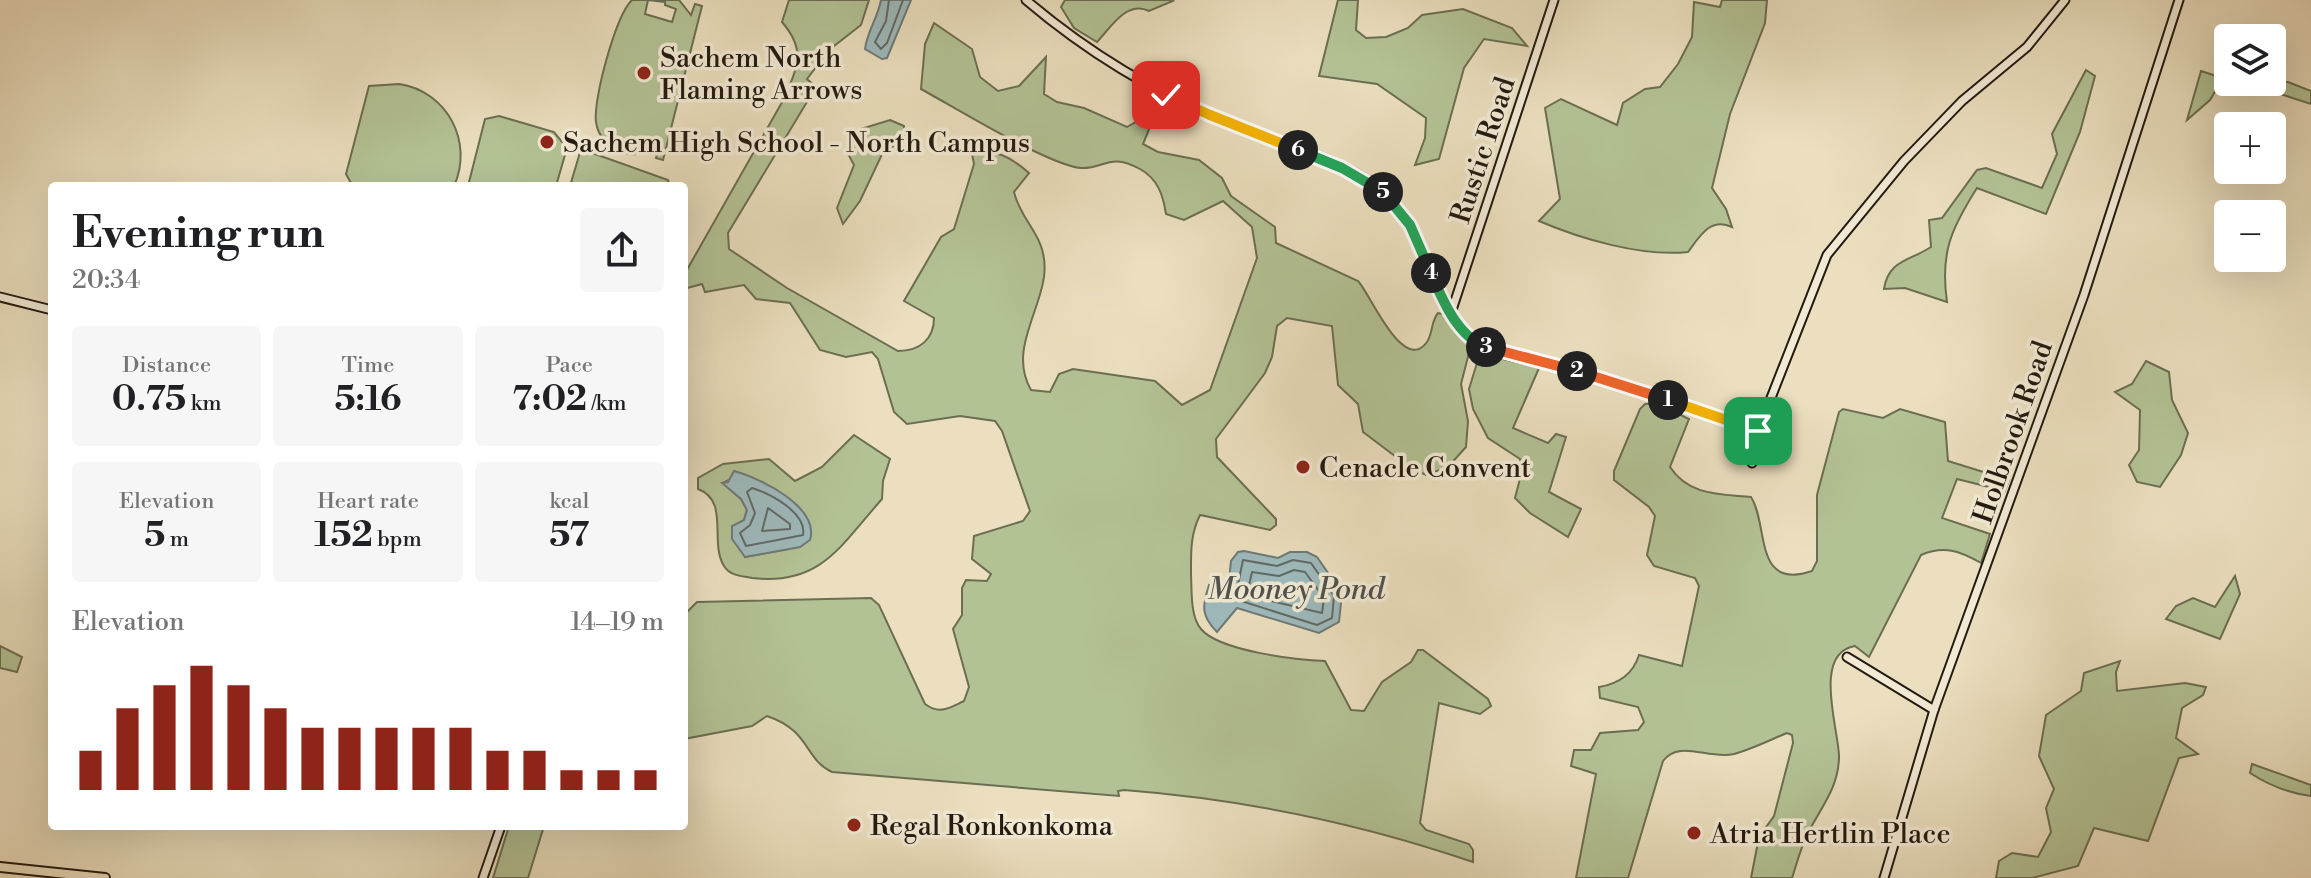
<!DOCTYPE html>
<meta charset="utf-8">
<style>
body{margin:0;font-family:"Libre Bodoni",serif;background:#f6f6f6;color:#202124;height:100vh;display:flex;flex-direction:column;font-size:30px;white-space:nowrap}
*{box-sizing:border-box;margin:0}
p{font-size:26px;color:#757577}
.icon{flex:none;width:44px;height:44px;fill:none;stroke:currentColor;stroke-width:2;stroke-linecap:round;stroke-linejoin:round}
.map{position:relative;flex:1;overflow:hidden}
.details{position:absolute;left:48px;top:182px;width:640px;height:648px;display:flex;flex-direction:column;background:#fff;border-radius:8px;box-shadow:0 8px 32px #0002}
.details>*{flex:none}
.fabs{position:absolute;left:2214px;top:24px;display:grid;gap:16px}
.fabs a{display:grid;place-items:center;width:72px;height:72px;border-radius:8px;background:#fff;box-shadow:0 8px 32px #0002;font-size:40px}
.pin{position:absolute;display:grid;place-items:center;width:68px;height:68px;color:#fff;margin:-34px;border-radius:16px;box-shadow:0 4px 12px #0006}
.km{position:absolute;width:40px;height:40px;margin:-20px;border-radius:50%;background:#222;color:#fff;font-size:22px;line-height:40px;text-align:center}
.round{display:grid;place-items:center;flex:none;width:84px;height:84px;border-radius:8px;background:#f6f6f6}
.overview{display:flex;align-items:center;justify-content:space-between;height:136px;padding:0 24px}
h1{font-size:44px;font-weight:700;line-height:60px}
.stats{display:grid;grid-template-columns:repeat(3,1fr);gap:12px;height:136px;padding:8px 24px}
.stats div{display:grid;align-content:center;border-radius:8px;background:#f6f6f6;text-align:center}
.stats b{font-size:34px;font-weight:700}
.stats small{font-size:22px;font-weight:400}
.stats p{font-size:22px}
.chart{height:224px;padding:16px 24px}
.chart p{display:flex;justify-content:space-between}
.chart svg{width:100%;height:144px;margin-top:8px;stroke:#8f2418;stroke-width:6}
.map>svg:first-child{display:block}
.green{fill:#b3c295;stroke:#6b6e52;stroke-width:2;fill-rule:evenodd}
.water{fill:#9ebabd;stroke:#6d7a78;stroke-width:2}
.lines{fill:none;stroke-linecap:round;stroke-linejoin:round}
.shore{stroke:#606a66;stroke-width:2}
.secondary-casing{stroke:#231a10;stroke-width:11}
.primary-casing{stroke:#231a10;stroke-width:12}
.secondary{stroke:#f2ead5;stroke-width:7}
.primary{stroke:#ebdfbf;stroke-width:8}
.split-1-casing{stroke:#fff;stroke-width:16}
.split-2-casing{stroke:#fff;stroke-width:16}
.split-3-casing{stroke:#fff;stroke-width:16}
.split-4-casing{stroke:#fff;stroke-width:16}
.split-5-casing{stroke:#fff;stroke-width:16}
.split-6-casing{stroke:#fff;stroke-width:16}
.split-7-casing{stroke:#fff;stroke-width:16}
.split-8-casing{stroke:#fff;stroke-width:16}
.split-1{stroke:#f5b400;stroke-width:10}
.split-2{stroke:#f0652b;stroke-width:10}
.split-3{stroke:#f0652b;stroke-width:10}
.split-4{stroke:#22a559;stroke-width:10}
.split-5{stroke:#22a559;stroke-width:10}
.split-6{stroke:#22a559;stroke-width:10}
.split-7{stroke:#f5b400;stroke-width:10}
.split-8{stroke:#f5b400;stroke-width:10}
.poi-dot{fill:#8f2418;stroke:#f2ead5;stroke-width:3}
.labels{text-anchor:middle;stroke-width:7;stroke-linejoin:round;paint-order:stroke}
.poi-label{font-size:28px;fill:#231a10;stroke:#f2ead5;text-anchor:start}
.street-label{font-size:28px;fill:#231a10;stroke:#f2ead5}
.water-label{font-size:30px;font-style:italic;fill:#4e524d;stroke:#f2ead5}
</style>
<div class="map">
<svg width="2311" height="878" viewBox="0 0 2311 878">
<rect width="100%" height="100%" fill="#ebdfbf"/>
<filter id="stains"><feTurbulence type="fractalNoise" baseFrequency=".0025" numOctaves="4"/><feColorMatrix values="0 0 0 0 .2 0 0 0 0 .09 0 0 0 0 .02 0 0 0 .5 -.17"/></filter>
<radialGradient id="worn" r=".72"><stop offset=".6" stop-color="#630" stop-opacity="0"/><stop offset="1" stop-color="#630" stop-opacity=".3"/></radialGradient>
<g class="green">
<path d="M632 0H679L691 15 695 4 702 6 663 160 656 158 659 146C649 153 635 156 623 153 610 149 598 137 596 122 593 99 616 15 632 0ZM648 0 665 2V5L676 9 672 22 645 14Z"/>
<path d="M789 0H869L861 25 829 50 807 79 816 87 728 233 729 249 787 288 898 351C920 351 934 339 934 318L904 301 941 237 954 229 974 164 972 154C994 147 1012 158 1029 173L1014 192C1022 225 1049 236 1044 277 1039 314 1009 352 1031 390L1050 392 1059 374 1073 369 1155 381 1182 405 1210 390 1257 258 1252 227 1223 201 1184 220 1166 214C1163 195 1158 179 1140 169 1109 152 1105 169 1081 168 1048 165 954 107 921 89L925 44 934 23 972 49 980 77 998 91 1019 86 1046 57 1044 94 1057 102 1084 108 1127 127 1157 110 1143 144 1158 152 1199 160 1222 178 1231 196 1275 227 1276 243 1358 281C1370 293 1403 375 1427 342 1433 333 1431 321 1438 313L1447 315 1471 345 1461 384 1468 421 1466 447 1448 467 1426 475 1412 469 1363 432 1358 404 1338 385 1332 326 1287 318 1277 326 1272 357 1265 373 1216 439 1217 457 1276 519V525L1270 530 1200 515C1190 535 1191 553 1191 575 1192 591 1190 616 1201 629 1219 651 1297 660 1325 661L1351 710 1364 711 1382 682 1411 662 1418 650H1423L1488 699 1491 706 1480 714 1439 703 1420 823 1426 830 1469 844 1473 850V862C1362 824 1241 799 1124 790L1118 791 1119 796 832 772C804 759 811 731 767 716L752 726 684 739V630L687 612 697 602 871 598 879 605 925 704C940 715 949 708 964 701L969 687 953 629 962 615V588L966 580 987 581 991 574 972 559 974 536 1023 521 1030 511 1002 431 995 421 960 416 907 424 894 412 878 359 872 352 846 357 820 350 790 303 756 299 744 285 705 292 702 284 684 289V275L785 97C798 65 806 50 782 22Z"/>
<path d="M1065 0H1171L1173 1 1149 11C1127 0 1111 27 1097 42L1074 28 1061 7Z"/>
<polygon points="1338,0 1358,0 1356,30 1366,38 1386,37 1408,28 1422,15 1463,9 1512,28 1527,46 1484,39 1464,68 1439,159 1415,165 1425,138 1426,118 1377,84 1319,76"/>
<path d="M1722 0H1767L1765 23 1730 114 1712 188 1726 209 1732 227C1710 217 1700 236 1688 252 1642 257 1581 239 1539 221L1560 199 1545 108 1561 99 1617 125 1623 103 1645 89 1660 87 1678 64 1692 37 1694 2 1720 7Z"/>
<path d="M2086 70 2095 76 2080 132 2046 214 1977 188C1951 229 1940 253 1947 302L1905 288 1884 289C1888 260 1910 261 1931 247L1929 220 1942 218 1977 170 1986 168 2042 188 2057 154 2052 134Z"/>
<polygon points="2201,71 2223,78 2210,100 2187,120"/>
<polygon points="2288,82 2311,91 2311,104 2246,83"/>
<path d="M399 84C447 91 474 142 454 186H362L351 183 346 174 369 86Z"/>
<polygon points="499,116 554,132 567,148 556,186 468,186 485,119"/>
<polygon points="890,120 904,126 904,142 884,150 860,201 843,224 837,208 854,165 847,152 854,131"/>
<polygon points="581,149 668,180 670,186 570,186"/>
<polygon points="1481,350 1539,368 1513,428 1548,443 1556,434 1566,437 1549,492 1581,509 1568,537 1530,513 1515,498 1521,475 1520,459 1488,438 1473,409 1469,389"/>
<polygon points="2146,361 2169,372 2172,400 2188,433 2181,455 2160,487 2137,482 2129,465 2139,450 2140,410 2115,392 2132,384"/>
<path d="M1656 403 1689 419 1670 467C1689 496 1720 494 1751 497 1769 525 1753 591 1812 571L1817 561V495L1839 412 1843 409 1883 418 1900 409 1945 422 1948 461 2009 480 2005 491 1957 479 1942 518 1990 534 1981 563C1960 551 1944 545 1921 555L1869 657 1855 646C1811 653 1840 733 1839 758 1838 788 1822 806 1809 831 1801 846 1797 863 1792 878H1751L1759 837 1774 816 1793 743 1792 735 1787 733C1770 740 1752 749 1734 754 1709 760 1679 739 1663 761L1628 878H1576L1596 774 1571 766 1574 750H1591L1600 733 1638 730 1644 722 1638 707 1600 698 1599 687C1618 684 1633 674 1639 655L1682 666 1699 586 1695 578 1654 566 1647 555 1655 516 1649 507 1614 480V471L1640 409 1645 404Z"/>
<path d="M854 435 890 459 883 481 882 499C841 545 821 586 752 578 742 576 730 576 724 566 709 542 730 501 698 489V478L723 464 769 459 795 481 822 467ZM734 471 764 483 788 549 745 557 744 520 747 510 741 499 723 483 732 478Z"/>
<polygon points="2235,576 2240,594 2220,639 2166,619 2176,606 2193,598 2215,607"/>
<polygon points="0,646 22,657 17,672 0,668"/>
<polygon points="2120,661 2116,672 2117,691 2185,683 2206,687 2203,695 2182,708 2176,738 2198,754 2179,758 2148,841 2094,828 2078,866 2032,878 1996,878 1999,861 2012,853 2038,857 2051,832 2046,808 2054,789 2039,756 2046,715 2081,691 2084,673"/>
<path d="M2252 764 2311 785V796C2288 793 2270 786 2250 773Z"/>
<polygon points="509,826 544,826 528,878 493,878"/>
</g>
<g class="water">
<path d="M881 0H911L887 58 882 59 865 49C867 32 878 17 881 0Z"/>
<path d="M734 471C760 478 820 507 810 540L800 547 745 557 732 539V526L744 520 747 510 741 499 722 483 728 482Z"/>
<path d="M1244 551 1278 558 1290 552H1307L1317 557 1342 593 1339 622 1319 633 1237 608 1217 632C1201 616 1202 606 1209 585L1228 589 1231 561 1238 552Z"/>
</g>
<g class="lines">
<g class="shore">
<polyline points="889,0 886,21 875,42 881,49 887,43 903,0"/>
<path d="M752 488C771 494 807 513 803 535L746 546 740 533 750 525 755 513 747 492Z"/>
<polygon points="768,508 790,524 790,529 762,531"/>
<polygon points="1243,560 1277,566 1293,560 1311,563 1334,596 1332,618 1317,625 1235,599"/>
<polygon points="1294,570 1305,572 1324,598 1322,613 1263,599 1248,590 1252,572 1279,576"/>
</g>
<g class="secondary-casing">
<g id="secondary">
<path d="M1026 0C1086 51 1153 92 1226 122 1274 142 1334 155 1376 186 1426 223 1430 294 1471 339 1482 351 1511 356 1527 360 1606 378 1680 406 1758 431"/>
<polyline points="0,297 52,310"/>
<polyline points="1451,313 1554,0"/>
<polyline points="1752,463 1758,431 1827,255 1904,161 1962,101 2027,47 2065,0"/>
<polyline points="1847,657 1934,710"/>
<polyline points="483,878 501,826"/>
<polyline points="1884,878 1934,710 2084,295 2179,0"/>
</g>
</g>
<g class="primary-casing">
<polyline id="primary" points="0,867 105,878"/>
</g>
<use href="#secondary" class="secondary"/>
<use href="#primary" class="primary"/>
</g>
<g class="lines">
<g class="split-1-casing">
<polyline id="split-1" points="1668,400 1758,431"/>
</g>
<g class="split-2-casing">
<polyline id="split-2" points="1577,371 1668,400"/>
</g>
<g class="split-3-casing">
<polyline id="split-3" points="1486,347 1577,371"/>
</g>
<g class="split-4-casing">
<path id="split-4" d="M1431 273C1442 299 1457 336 1486 347"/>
</g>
<g class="split-5-casing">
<polyline id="split-5" points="1383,192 1410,225 1431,273"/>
</g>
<g class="split-6-casing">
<polyline id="split-6" points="1298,150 1342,168 1383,192"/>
</g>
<g class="split-7-casing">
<polyline id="split-7" points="1210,115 1298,150"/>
</g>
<g class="split-8-casing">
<polyline id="split-8" points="1166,95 1210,115"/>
</g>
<use href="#split-1" class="split-1"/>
<use href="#split-2" class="split-2"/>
<use href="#split-3" class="split-3"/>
<use href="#split-4" class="split-4"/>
<use href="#split-5" class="split-5"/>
<use href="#split-6" class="split-6"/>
<use href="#split-7" class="split-7"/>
<use href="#split-8" class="split-8"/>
</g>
<g class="poi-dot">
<circle cx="644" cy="73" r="8"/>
<circle cx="547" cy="142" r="8"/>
<circle cx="1303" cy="467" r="8"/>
<circle cx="854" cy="825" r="8"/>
<circle cx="1694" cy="833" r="8"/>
</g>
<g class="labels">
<g class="poi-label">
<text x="660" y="67">Sachem North<tspan x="660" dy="32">Flaming Arrows</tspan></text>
<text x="563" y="152">Sachem High School - North Campus</text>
<text x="1319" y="477">Cenacle Convent</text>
<text x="870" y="835">Regal Ronkonkoma</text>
<text x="1710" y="843">Atria Hertlin Place</text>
</g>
<g class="street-label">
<text transform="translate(1482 150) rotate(-72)" y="10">Rustic Road</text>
<text transform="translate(2012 432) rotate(-71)" y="10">Holbrook Road</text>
</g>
<g class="water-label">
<text x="1296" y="599">Mooney Pond</text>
</g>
</g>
<rect width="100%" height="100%" filter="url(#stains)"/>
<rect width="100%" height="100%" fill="url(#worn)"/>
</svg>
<div class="fabs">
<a><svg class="icon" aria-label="layers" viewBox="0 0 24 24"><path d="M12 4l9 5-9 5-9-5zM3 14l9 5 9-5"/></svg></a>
<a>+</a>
<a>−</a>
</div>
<div class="pin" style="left:1758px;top:431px;background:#1e9e55"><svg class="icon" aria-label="arrive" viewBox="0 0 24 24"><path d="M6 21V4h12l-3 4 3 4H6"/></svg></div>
<div class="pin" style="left:1166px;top:95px;background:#d93025"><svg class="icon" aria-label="check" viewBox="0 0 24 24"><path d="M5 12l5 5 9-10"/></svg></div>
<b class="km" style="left:1668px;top:400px">1</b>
<b class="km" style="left:1577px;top:371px">2</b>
<b class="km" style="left:1486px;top:347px">3</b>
<b class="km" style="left:1431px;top:273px">4</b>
<b class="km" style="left:1383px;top:192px">5</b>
<b class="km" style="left:1298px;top:150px">6</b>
<section class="details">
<div class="overview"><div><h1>Evening run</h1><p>20:34</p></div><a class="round"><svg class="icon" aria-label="share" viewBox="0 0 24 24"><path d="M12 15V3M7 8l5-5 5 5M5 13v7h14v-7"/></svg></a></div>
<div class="stats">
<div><p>Distance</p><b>0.75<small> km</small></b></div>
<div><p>Time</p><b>5:16</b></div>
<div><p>Pace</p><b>7:02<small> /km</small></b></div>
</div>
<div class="stats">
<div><p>Elevation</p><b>5<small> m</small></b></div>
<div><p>Heart rate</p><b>152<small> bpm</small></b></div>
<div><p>kcal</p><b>57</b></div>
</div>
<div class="chart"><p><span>Elevation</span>14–19 m</p>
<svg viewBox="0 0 160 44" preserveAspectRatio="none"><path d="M5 44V32M15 44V19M25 44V12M35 44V6M45 44V12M55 44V19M65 44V25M75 44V25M85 44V25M95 44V25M105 44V25M115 44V32M125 44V32M135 44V38M145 44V38M155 44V38"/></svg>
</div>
</section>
</div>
